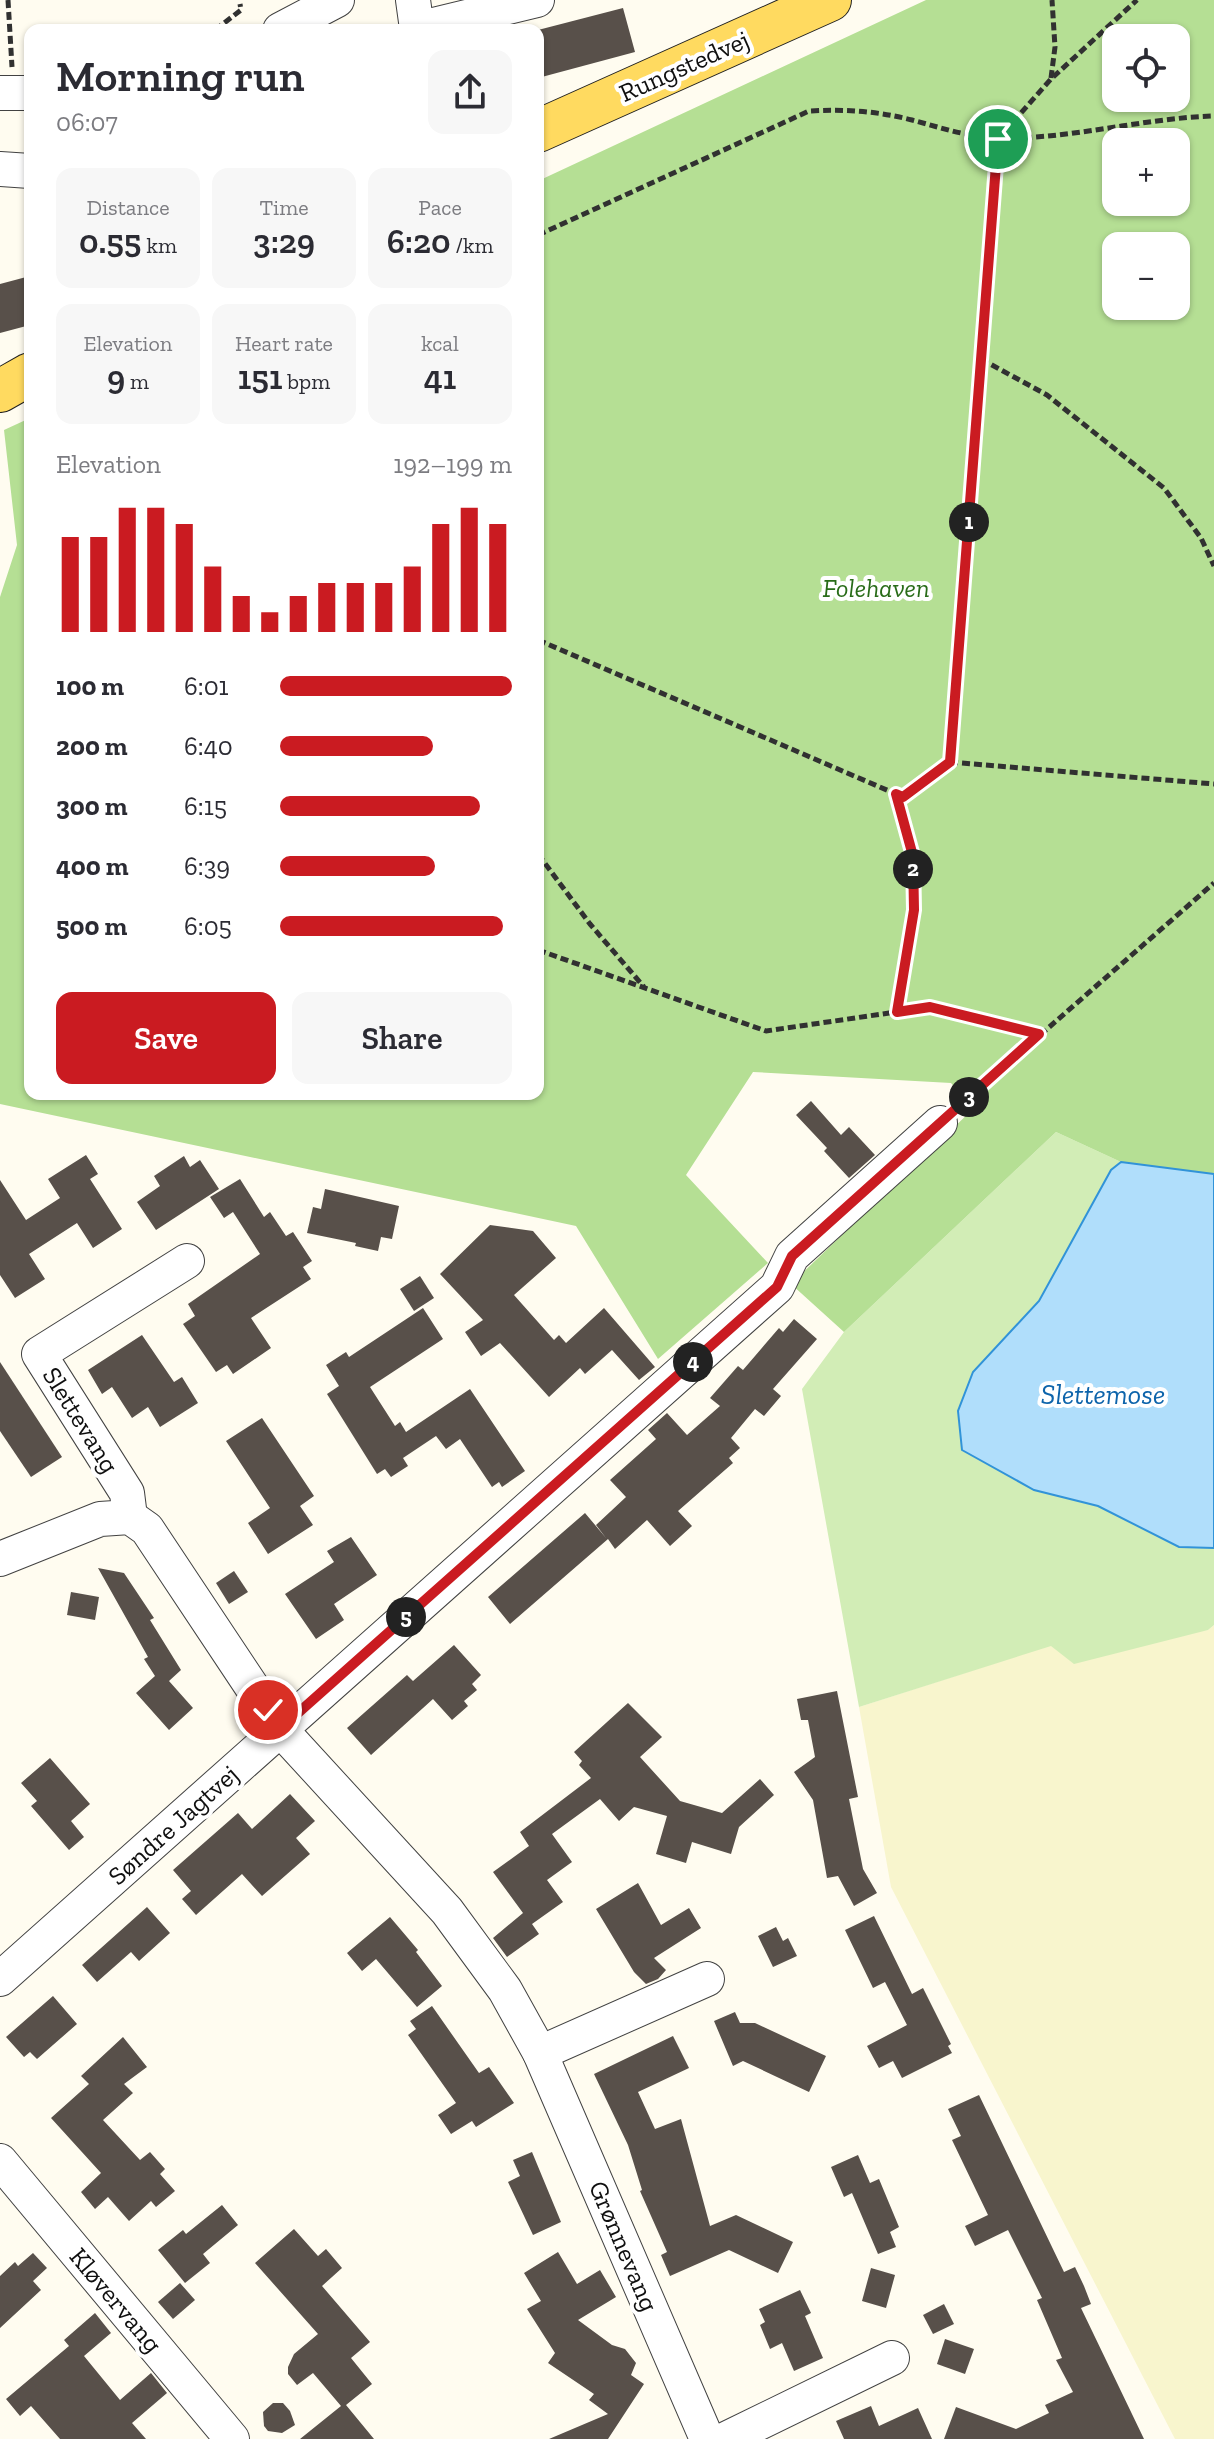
<!DOCTYPE html>
<meta charset="utf-8">
<style>
body{margin:0;font-family:"Zilla Slab",serif;background:#f7f7f7;color:#2b2b33;height:100vh;display:flex;flex-direction:column;font-size:30px;white-space:nowrap}
*{box-sizing:border-box;margin:0}
p{font-size:26px;color:#7c7c81}
.icon{flex:none;width:44px;height:44px;fill:none;stroke:currentColor;stroke-width:2;stroke-linecap:round;stroke-linejoin:round}
.map{position:relative;flex:1;overflow:hidden}
.drawer{position:absolute;left:24px;top:24px;width:520px;height:1076px;display:flex;flex-direction:column;background:#fff;border-radius:16px;box-shadow:0 2px 6px #0004}
.drawer>*{flex:none}
.tools{position:absolute;left:1102px;top:24px;display:grid;gap:16px}
.tools a{display:grid;place-items:center;width:88px;height:88px;border-radius:16px;background:#fff;box-shadow:0 2px 6px #0004;font-size:40px}
.pin{position:absolute;display:grid;place-items:center;width:68px;height:68px;color:#fff;margin:-34px;border:4px solid #fff;border-radius:50%;box-shadow:0 2px 8px #0007}
.km{position:absolute;width:40px;height:40px;margin:-20px;border-radius:50%;background:#222;color:#fff;font-size:22px;line-height:40px;text-align:center}
.round{display:grid;place-items:center;flex:none;width:84px;height:84px;border-radius:16px;background:#f7f7f7}
.headline{display:flex;align-items:center;justify-content:space-between;height:136px;padding:0 32px}
h1{font-size:44px;font-weight:600;line-height:60px}
.figures{display:grid;grid-template-columns:repeat(3,1fr);gap:12px;height:136px;padding:8px 32px}
.figures div{display:grid;align-content:center;border-radius:16px;background:#f7f7f7;text-align:center}
.figures b{font-size:34px;font-weight:600}
.figures small{font-size:22px;font-weight:400}
.figures p{font-size:22px}
.chart{height:224px;padding:16px 32px}
.chart p{display:flex;justify-content:space-between}
.chart svg{width:100%;height:144px;margin-top:8px;stroke:#ca1b21;stroke-width:6}
.action{display:flex;gap:16px;margin-top:auto;padding:16px 32px}
.action a{flex:1;height:92px;border-radius:16px;background:#ca1b21;color:#fff;font-size:32px;font-weight:600;line-height:92px;text-align:center}
.action a+a{background:#f7f7f7;color:#2b2b33}
ul{padding:0 32px;list-style:none;font-size:26px}
li{display:grid;grid-template-columns:128px 96px 1fr;align-items:center;height:60px}
li i{height:20px;border-radius:10px;background:#ca1b21}
.map>svg:first-child{display:block}
.farmland{fill:#f8f5cd}
.green{fill:#d2edb6}
.forest{fill:#b5df94;fill-rule:evenodd}
.water{fill:#b0defb;stroke:#3193d8;stroke-width:2}
.building{fill:#58504a}
.lines{fill:none;stroke-linecap:round;stroke-linejoin:round}
.minor-casing{stroke:#424242;stroke-width:36}
.major-casing{stroke:#202020;stroke-width:44}
.path{stroke:#313131;stroke-width:5;stroke-dasharray:8 4;stroke-linecap:butt}
.minor{stroke:#fff;stroke-width:34}
.major{stroke:#ffda60;stroke-width:42}
.route-casing{stroke:#fff;stroke-width:16}
.route{stroke:#ca1b21;stroke-width:10}
.labels{text-anchor:middle;stroke-width:8;stroke-linejoin:round;paint-order:stroke}
.street-label{font-size:26px;fill:#0f0f0f;stroke:#fff}
.park-label{font-size:26px;font-style:italic;fill:#296c19;stroke:#fff}
.water-label{font-size:28px;font-style:italic;fill:#0d64ab;stroke:#fff}
</style>
<div class="map">
<svg width="1214" height="2439" viewBox="0 0 1214 2439">
<rect width="100%" height="100%" fill="#fffcf0"/>
<polygon class="farmland" points="1214,1625 1214,2439 1175,2439 891,1887 859,1707 1051,1645 1208,1630"/>
<polygon class="green" points="1056,1132 1121,1162 1111,1170 1039,1301 973,1372 1034,1490 1098,1506 1179,1547 1214,1548 1214,1625 1208,1630 1074,1664 1051,1646 859,1707 802,1389 844,1332"/>
<path class="forest" d="M926 0H1214V1174L1121 1162 1056 1132 844 1332 791 1284 973 1109 951 1083 753 1072 686 1175 768 1263 658 1359 576 1226 0 1104V597L17 545 4 430 30 418V1094H538V181ZM1116 38H1176V98H1116ZM1116 142H1176V202H1116ZM1116 246H1176V306H1116Z"/>
<polygon class="water" points="1121,1162 1214,1174 1214,1548 1179,1547 1098,1506 1034,1490 962,1450 958,1411 973,1372 1039,1301 1111,1170"/>
<g class="building">
<polygon points="623,8 635,52 538,78 538,30"/>
<polygon points="30,276 30,325 0,333 0,284"/>
<polygon points="811,1101 841,1135 849,1127 875,1155 849,1178 824,1151 827,1148 796,1115"/>
<polygon points="86,1155 98,1174 90,1179 122,1229 93,1248 77,1223 29,1254 45,1279 15,1298 0,1275 0,1180 26,1220 60,1198 48,1179"/>
<polygon points="184,1156 190,1167 200,1160 219,1189 156,1230 137,1202 160,1186 154,1176"/>
<polygon points="240,1179 264,1217 270,1212 286,1236 293,1232 312,1261 303,1267 311,1279 251,1318 271,1348 233,1374 227,1365 216,1372 183,1324 195,1316 188,1304 260,1254 233,1212 224,1218 210,1197"/>
<polygon points="325,1189 399,1206 392,1239 381,1237 378,1251 355,1246 356,1243 307,1233 313,1207 321,1209"/>
<polygon points="490,1225 533,1231 556,1258 514,1295 554,1340 559,1335 566,1343 604,1308 655,1367 639,1380 612,1350 585,1374 580,1368 549,1397 500,1343 481,1356 465,1332 483,1320 440,1274"/>
<polygon points="420,1276 434,1298 414,1311 400,1289"/>
<polygon points="423,1308 443,1339 370,1387 395,1426 400,1422 406,1432 470,1389 525,1471 502,1487 499,1482 492,1487 460,1439 446,1449 436,1436 403,1458 408,1466 391,1477 385,1469 377,1474 327,1394 339,1386 326,1365 346,1352 349,1357"/>
<polygon points="794,1319 817,1339 773,1389 781,1396 764,1416 755,1409 731,1438 740,1448 729,1458 733,1463 678,1511 692,1526 670,1546 647,1520 615,1549 608,1539 510,1624 488,1597 585,1513 606,1538 596,1525 626,1497 610,1480 656,1439 648,1430 667,1413 687,1435 720,1406 710,1398 738,1366 743,1370 779,1328 783,1332"/>
<polygon points="142,1335 174,1382 182,1377 198,1403 160,1427 148,1407 132,1418 112,1387 102,1394 88,1370"/>
<polygon points="0,1362 62,1457 31,1477 0,1431"/>
<polygon points="262,1418 314,1496 300,1506 313,1525 268,1554 248,1523 270,1508 226,1441"/>
<polygon points="351,1537 377,1575 334,1604 344,1620 316,1639 285,1594 334,1562 327,1551"/>
<polygon points="98,1568 124,1573 154,1618 150,1620 181,1670 169,1681 193,1708 169,1730 136,1693 155,1676 144,1659 148,1657"/>
<polygon points="234,1571 248,1592 229,1604 216,1583"/>
<polygon points="71,1592 99,1597 95,1620 67,1615"/>
<polygon points="454,1645 481,1675 472,1684 477,1690 464,1701 468,1706 452,1720 433,1699 371,1755 347,1728 407,1675 413,1681"/>
<polygon points="837,1691 858,1797 849,1799 863,1869 877,1893 854,1906 838,1876 827,1878 813,1800 794,1772 815,1757 808,1720 801,1720 797,1699"/>
<polygon points="628,1703 662,1737 640,1757 680,1801 722,1813 760,1779 774,1795 739,1827 731,1854 692,1842 686,1863 656,1854 667,1816 634,1807 619,1821 600,1799 552,1834 572,1862 547,1880 563,1902 532,1924 539,1934 507,1957 493,1938 523,1913 493,1872 529,1846 520,1832 591,1778 579,1765 582,1761 574,1752"/>
<polygon points="50,1758 90,1804 71,1821 84,1837 69,1850 31,1806 37,1801 21,1783"/>
<polygon points="290,1794 315,1821 296,1838 310,1854 262,1896 242,1874 196,1915 182,1899 191,1891 173,1870 238,1813 252,1829"/>
<polygon points="638,1883 661,1925 689,1908 701,1928 654,1958 666,1970 658,1979 646,1984 634,1972 596,1909"/>
<polygon points="147,1907 170,1933 139,1961 131,1952 97,1982 82,1965"/>
<polygon points="874,1916 912,1994 923,1988 951,2044 948,2046 952,2053 902,2078 893,2061 879,2068 867,2046 907,2025 885,1982 873,1988 845,1930"/>
<polygon points="390,1917 418,1950 416,1952 442,1986 417,2007 376,1959 362,1971 347,1953"/>
<polygon points="776,1927 783,1941 788,1938 797,1956 773,1967 758,1936"/>
<polygon points="53,1996 77,2024 37,2059 30,2052 24,2057 6,2037"/>
<polygon points="432,2006 479,2073 489,2067 514,2103 476,2127 472,2121 451,2134 438,2115 456,2103 408,2035 416,2029 410,2021"/>
<polygon points="735,2012 740,2023 755,2023 826,2056 809,2092 743,2061 733,2066 714,2021"/>
<polygon points="673,2036 689,2068 638,2092 655,2129 681,2119 710,2226 736,2215 793,2242 778,2273 729,2250 670,2276 661,2255 667,2252 640,2191 642,2190 628,2145 594,2074"/>
<polygon points="123,2037 147,2067 124,2084 133,2093 103,2120 140,2160 150,2152 165,2169 160,2174 175,2191 156,2207 151,2201 129,2221 108,2197 95,2209 81,2192 101,2173 51,2118 89,2084 81,2076"/>
<polygon points="979,2095 1064,2272 1075,2267 1084,2286 1091,2304 1081,2308 1144,2439 944,2439 956,2407 1016,2429 1049,2413 1045,2405 1073,2392 1056,2360 1062,2358 1037,2300 1042,2298 1008,2230 975,2246 965,2226 988,2215 952,2140 961,2136 948,2109"/>
<polygon points="532,2152 561,2222 533,2235 508,2182 520,2176 513,2160"/>
<polygon points="858,2155 870,2183 879,2179 899,2227 890,2232 896,2247 878,2254 852,2193 844,2197 831,2167"/>
<polygon points="222,2205 238,2225 203,2254 210,2263 185,2283 158,2250 183,2230 186,2234"/>
<polygon points="294,2229 318,2256 326,2249 342,2268 322,2286 370,2342 351,2358 372,2384 346,2405 374,2439 300,2439 341,2406 313,2373 297,2385 288,2374 288,2367 294,2354 318,2334 255,2263"/>
<polygon points="558,2252 577,2284 600,2270 616,2297 578,2320 612,2345 625,2349 636,2363 631,2375 644,2384 608,2439 549,2439 608,2414 589,2400 594,2394 548,2363 555,2353 527,2309 541,2301 524,2273"/>
<polygon points="33,2253 47,2268 33,2281 41,2290 0,2328 0,2276 15,2262 18,2266"/>
<polygon points="871,2268 895,2275 886,2308 862,2301"/>
<polygon points="180,2283 195,2300 173,2319 158,2302"/>
<polygon points="800,2290 811,2313 805,2316 823,2358 794,2371 782,2343 770,2349 760,2325 765,2322 759,2309"/>
<polygon points="944,2304 954,2324 933,2334 923,2315"/>
<polygon points="95,2313 111,2333 84,2356 120,2400 151,2373 167,2393 132,2423 146,2439 60,2439 31,2406 20,2416 6,2399 69,2346 64,2340"/>
<polygon points="945,2339 974,2349 965,2374 937,2364"/>
<polygon points="273,2403 283,2403 290,2411 295,2425 282,2433 268,2431 264,2426 263,2412"/>
<polygon points="871,2406 879,2426 918,2408 932,2439 844,2439 836,2421"/>
</g>
<g class="lines">
<g class="minor-casing">
<g id="minor">
<polyline points="413,0 417,29 537,0"/>
<polyline points="280,30 337,0"/>
<polyline points="0,93 30,93"/>
<polyline points="0,169 30,171"/>
<polyline points="130,1517 127,1493 39,1354 187,1261"/>
<polyline points="0,1559 100,1519 130,1517 147,1529 280,1729 447,1911 505,1990 540,2053 707,2439"/>
<polyline points="0,1979 777,1287 792,1256 940,1123"/>
<polyline points="540,2053 707,1979"/>
<polyline points="0,2161 232,2439"/>
<polyline points="726,2439 892,2358"/>
</g>
</g>
<g class="major-casing">
<g id="major">
<polyline points="538,131 830,0"/>
<polyline points="0,391 30,374"/>
</g>
</g>
<g class="path">
<polyline points="8,0 12,67"/>
<polyline points="215,30 241,10 240,4"/>
<polyline points="1051,78 1055,47 1052,0"/>
<path d="M538 235 809 111C845 109 877 111 912 120 942 128 971 138 1002 138 1073 139 1143 118 1214 116"/>
<polyline points="981,359 1047,395 1164,488 1201,538 1214,566"/>
<polyline points="538,640 903,797 950,762 1214,784"/>
<polyline points="950,762 998,139 1051,79 1137,0"/>
<polyline points="896,794 913,856 914,910 897,1012"/>
<polyline points="538,854 590,924 644,987"/>
<polyline points="538,950 766,1031 930,1007 1039,1034"/>
<polyline points="959,1106 1214,883"/>
</g>
<use href="#minor" class="minor"/>
<use href="#major" class="major"/>
</g>
<g class="lines">
<g class="route-casing">
<polyline id="route" points="268,1710 280,1729 777,1287 792,1256 1039,1034 930,1007 897,1012 914,910 913,856 896,794 903,797 950,762 998,139"/>
</g>
<use href="#route" class="route"/>
</g>
<g class="labels">
<g class="street-label">
<text transform="translate(684 66) rotate(-24)" y="9">Rungstedvej</text>
<text transform="translate(81 1420) rotate(58)" y="9">Slettevang</text>
<text transform="translate(173 1825) rotate(-42)" y="9">Søndre Jagtvej</text>
<text transform="translate(624 2246) rotate(67)" y="9">Grønnevang</text>
<text transform="translate(116 2300) rotate(50)" y="9">Kløvervang</text>
</g>
<g class="park-label">
<text x="876" y="597">Folehaven</text>
</g>
<g class="water-label">
<text x="1103" y="1404">Slettemose</text>
</g>
</g>
</svg>
<div class="tools">
<a><svg class="icon" aria-label="locate" viewBox="0 0 24 24"><circle cx="12" cy="12" r="6"/><path d="M12 2v4M12 18v4M2 12h4M18 12h4"/></svg></a>
<a>+</a>
<a>−</a>
</div>
<div class="pin" style="left:998px;top:139px;background:#1e9e55"><svg class="icon" aria-label="arrive" viewBox="0 0 24 24"><path d="M6 21V4h12l-3 4 3 4H6"/></svg></div>
<div class="pin" style="left:268px;top:1710px;background:#d93025"><svg class="icon" aria-label="check" viewBox="0 0 24 24"><path d="M5 12l5 5 9-10"/></svg></div>
<b class="km" style="left:969px;top:522px">1</b>
<b class="km" style="left:913px;top:869px">2</b>
<b class="km" style="left:969px;top:1097px">3</b>
<b class="km" style="left:693px;top:1362px">4</b>
<b class="km" style="left:406px;top:1617px">5</b>
<section class="drawer">
<div class="headline"><div><h1>Morning run</h1><p>06:07</p></div><a class="round"><svg class="icon" aria-label="share" viewBox="0 0 24 24"><path d="M12 15V3M7 8l5-5 5 5M5 13v7h14v-7"/></svg></a></div>
<div class="figures">
<div><p>Distance</p><b>0.55<small> km</small></b></div>
<div><p>Time</p><b>3:29</b></div>
<div><p>Pace</p><b>6:20<small> /km</small></b></div>
</div>
<div class="figures">
<div><p>Elevation</p><b>9<small> m</small></b></div>
<div><p>Heart rate</p><b>151<small> bpm</small></b></div>
<div><p>kcal</p><b>41</b></div>
</div>
<div class="chart"><p><span>Elevation</span>192–199 m</p>
<svg viewBox="0 0 160 44" preserveAspectRatio="none"><path d="M5 44V15M15 44V15M25 44V6M35 44V6M45 44V11M55 44V24M65 44V33M75 44V38M85 44V33M95 44V29M105 44V29M115 44V29M125 44V24M135 44V11M145 44V6M155 44V11"/></svg>
</div>
<ul>
<li><b>100 m</b>6:01<i style="width:100%"></i></li>
<li><b>200 m</b>6:40<i style="width:66%"></i></li>
<li><b>300 m</b>6:15<i style="width:86%"></i></li>
<li><b>400 m</b>6:39<i style="width:67%"></i></li>
<li><b>500 m</b>6:05<i style="width:96%"></i></li>
</ul>
<div class="action"><a>Save</a><a>Share</a></div>
</section>
</div>
